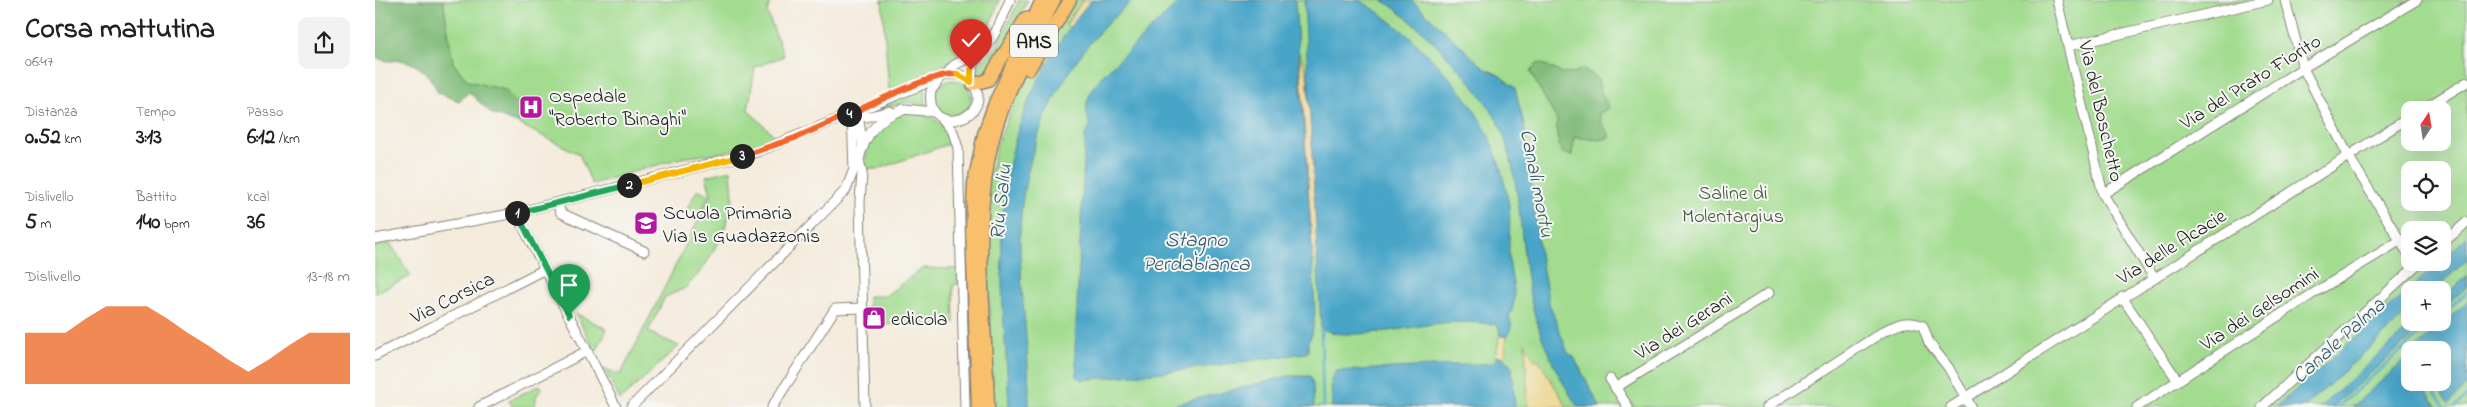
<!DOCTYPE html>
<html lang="it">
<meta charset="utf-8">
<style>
body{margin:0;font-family:"Indie Flower",sans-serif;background:#f2f2f2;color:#202124;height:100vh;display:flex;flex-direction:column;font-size:19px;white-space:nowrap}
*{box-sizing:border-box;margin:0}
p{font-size:16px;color:#757577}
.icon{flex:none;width:28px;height:28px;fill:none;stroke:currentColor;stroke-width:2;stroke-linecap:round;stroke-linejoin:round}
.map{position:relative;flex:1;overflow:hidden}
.sheet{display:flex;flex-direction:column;background:#fff;width:375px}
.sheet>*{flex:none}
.needle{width:32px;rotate:12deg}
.buttons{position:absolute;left:2026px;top:101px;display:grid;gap:10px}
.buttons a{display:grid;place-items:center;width:50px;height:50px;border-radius:10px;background:#fff;box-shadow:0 5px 20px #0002;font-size:25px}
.pin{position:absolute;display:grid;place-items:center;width:42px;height:42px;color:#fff;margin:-51px -21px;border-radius:50% 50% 50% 0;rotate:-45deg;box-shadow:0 0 5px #0007}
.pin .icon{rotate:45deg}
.km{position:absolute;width:25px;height:25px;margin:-12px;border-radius:50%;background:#222;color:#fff;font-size:14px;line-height:25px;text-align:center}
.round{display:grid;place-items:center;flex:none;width:52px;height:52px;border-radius:10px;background:#f2f2f2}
.head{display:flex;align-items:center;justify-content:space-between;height:85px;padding:0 25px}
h1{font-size:28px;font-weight:700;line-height:38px}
.figures{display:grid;grid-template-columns:repeat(3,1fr);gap:8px;height:85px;padding:5px 25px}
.figures div{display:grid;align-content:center}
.figures b{font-size:21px;font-weight:700}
.figures small{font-size:14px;font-weight:400}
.figures p{font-size:14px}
.chart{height:140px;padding:10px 25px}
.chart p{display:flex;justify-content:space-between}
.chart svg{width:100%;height:90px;margin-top:5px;fill:#ea580c;opacity:.7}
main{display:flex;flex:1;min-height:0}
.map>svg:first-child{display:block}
.green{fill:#a2dc8f;stroke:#5f7c56;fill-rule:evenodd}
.forest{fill:#81bc7a;stroke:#4e6c4b}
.sand{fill:#eeda9e;stroke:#857b5d}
.water{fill:#4aa5c8;stroke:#336072}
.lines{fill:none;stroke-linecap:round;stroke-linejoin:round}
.stream{stroke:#4aa5c8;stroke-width:2.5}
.minor-casing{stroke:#88847c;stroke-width:11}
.highway-casing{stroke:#88847c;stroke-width:15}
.minor{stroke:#fff;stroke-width:9}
.highway{stroke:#f8bf6c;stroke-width:12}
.split-1-casing{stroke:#fff;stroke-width:10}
.split-2-casing{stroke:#fff;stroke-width:10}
.split-3-casing{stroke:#fff;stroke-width:10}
.split-4-casing{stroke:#fff;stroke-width:10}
.split-5-casing{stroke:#fff;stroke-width:10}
.split-6-casing{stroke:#fff;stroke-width:10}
.split-1{stroke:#22a559;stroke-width:6}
.split-2{stroke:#22a559;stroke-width:6}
.split-3{stroke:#f5b400;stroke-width:6}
.split-4{stroke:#f0652b;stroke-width:6}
.split-5{stroke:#f0652b;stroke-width:6}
.split-6{stroke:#f5b400;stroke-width:6}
.labels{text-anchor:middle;stroke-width:4;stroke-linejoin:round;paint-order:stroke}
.shield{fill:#f6f6f2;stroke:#5d5d5c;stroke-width:1}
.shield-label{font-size:19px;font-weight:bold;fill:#1c1c1c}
.street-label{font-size:20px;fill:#1c1c1c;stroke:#f6f6f2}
.poi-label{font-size:20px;fill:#1c1c1c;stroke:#f6f6f2;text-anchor:start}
.park-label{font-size:20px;fill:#44563e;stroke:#f6f6f2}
.water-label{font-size:21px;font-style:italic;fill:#315a69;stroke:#f6f6f2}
</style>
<main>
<section class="sheet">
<div class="head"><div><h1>Corsa mattutina</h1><p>06:47</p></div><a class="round"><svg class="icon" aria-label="share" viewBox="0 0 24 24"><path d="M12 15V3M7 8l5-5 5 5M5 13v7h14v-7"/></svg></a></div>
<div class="figures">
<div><p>Distanza</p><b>0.52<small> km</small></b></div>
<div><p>Tempo</p><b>3:13</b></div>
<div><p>Passo</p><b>6:12<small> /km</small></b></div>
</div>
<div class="figures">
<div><p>Dislivello</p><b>5<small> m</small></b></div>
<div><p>Battito</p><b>140<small> bpm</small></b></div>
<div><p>kcal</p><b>36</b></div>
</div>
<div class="chart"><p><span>Dislivello</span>13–18 m</p>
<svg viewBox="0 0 160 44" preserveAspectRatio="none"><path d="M0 44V19L10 19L20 19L30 12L40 6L50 6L60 6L70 12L80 19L90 25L100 32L110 38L120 32L130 25L140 19L150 19L160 19V44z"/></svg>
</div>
</section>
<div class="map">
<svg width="2092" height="407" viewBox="0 0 2092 407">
<rect width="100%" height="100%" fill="#f6f6f2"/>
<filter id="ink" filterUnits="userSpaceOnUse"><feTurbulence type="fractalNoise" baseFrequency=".02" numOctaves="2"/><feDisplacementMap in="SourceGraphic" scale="10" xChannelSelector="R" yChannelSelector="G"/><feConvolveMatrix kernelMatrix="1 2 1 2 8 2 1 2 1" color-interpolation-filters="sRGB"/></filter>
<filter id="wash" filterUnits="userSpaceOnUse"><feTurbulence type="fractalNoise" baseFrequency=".0096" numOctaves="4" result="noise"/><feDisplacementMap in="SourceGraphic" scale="20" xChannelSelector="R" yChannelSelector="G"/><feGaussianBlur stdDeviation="1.12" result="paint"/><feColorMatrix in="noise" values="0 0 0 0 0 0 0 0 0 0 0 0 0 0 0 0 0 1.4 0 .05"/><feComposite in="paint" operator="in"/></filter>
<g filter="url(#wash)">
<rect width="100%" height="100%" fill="#f4ebdb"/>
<g class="green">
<polygon points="68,0 396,0 392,12 409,56 380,67 373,110 403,139 344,153 306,158 217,184 204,154 142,123 151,111 130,90 93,81 78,63"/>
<path d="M507 0H625C620 11 616 26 608 36 592 59 540 79 514 91Z"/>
<polygon points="644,0 653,0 628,48 608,76 603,76 602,67 621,48"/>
<path d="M699 0H708L691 24 695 27 675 57 729 0H2092V407H618L612 248 613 181 623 141 643 94ZM2035 110H2068V142H2035ZM2035 170H2068V202H2035ZM2035 230H2068V262H2035ZM2035 290H2068V322H2035ZM2035 350H2068V382H2035Z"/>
<circle cx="578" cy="98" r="18"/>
<polygon points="550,87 551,105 531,102 492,113"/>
<path d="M537 111C557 116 570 123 579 142L503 169H490C490 137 504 118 537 111Z"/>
<polygon points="356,170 358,197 354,217 345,239 328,269 310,288 290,297 273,332 304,346 245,400 229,369 246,374 336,195 331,176"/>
<polygon points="323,189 334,195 324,215 312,209"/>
<polygon points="15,243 36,276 0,293 0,246"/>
<polygon points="548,268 583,269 583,284 578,285 579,323 494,325 493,296 510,296"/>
<polygon points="200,313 232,329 221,352 202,317"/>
<polygon points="165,385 167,388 162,395 159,407 138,407 134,400"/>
</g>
<g class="forest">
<path d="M0 0H68L78 63 93 81 130 90 151 111 142 123 117 114 94 92 84 101 63 93C57 78 47 66 30 61 19 58 17 65 0 57Z"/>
<path d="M1162 63C1182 66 1185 81 1207 69L1223 78 1225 91 1234 108 1225 113 1226 122 1236 137 1225 140 1199 137 1197 156 1186 152 1182 136V120L1155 72Z"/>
</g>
<g class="sand">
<polygon points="708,0 717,0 695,27 691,25"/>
<polygon points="925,53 932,73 944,256 938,263"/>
<polygon points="1125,332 1126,336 1132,336 1130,357 1121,356"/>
<polygon points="1150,343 1160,360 1164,360 1192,407 1153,407"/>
</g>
<g class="water">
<path d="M717 0H759C687 56 645 149 645 240 645 295 655 351 654 407H634C628 282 607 166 679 52 690 34 702 15 717 0Z"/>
<path d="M806 0H920L938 263 940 314 937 335 933 342V351L931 353 808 370 708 380 702 377 700 348 710 136 715 126C708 103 712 98 725 78Z"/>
<path d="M929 0C946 0 966 0 982 0 993 2 1029 32 1038 40 1091 92 1119 125 1133 200 1137 218 1133 238 1134 257 1135 276 1145 299 1134 316L1137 327 1132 336H1126L1123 326 1120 324C1102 323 1084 321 1066 323 1039 326 966 343 946 328Z"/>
<path d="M1007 0H1035L1041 4 1109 68 1124 75 1140 88 1150 129 1164 249 1174 303 1193 353 1199 357 1225 407H1203C1181 374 1163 335 1155 296 1145 244 1146 180 1127 131 1111 91 1044 22 1007 0Z"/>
<polygon points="2092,237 2092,260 2059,290 2035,290 2035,311 1930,407 1901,407 2064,263 2068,262 2068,259"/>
<polygon points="2092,276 2092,287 2068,309 2068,298"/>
<polygon points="2092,302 2092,385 2074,404 2058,383 2068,382 2068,350 2038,350"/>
<polygon points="2040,322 2052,323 1958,407 1945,407"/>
<polygon points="1125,355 1137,366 1140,407 957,407 956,379 961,371 1119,363 1121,356"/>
<polygon points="2029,361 2035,369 2035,382 2045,383 2063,407 1977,407"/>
<polygon points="913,376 935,376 938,384 939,407 800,407 801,404"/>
</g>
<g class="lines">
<g class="stream">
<polyline points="2068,314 2092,292"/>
<polyline points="946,328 948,407"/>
<polyline points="2028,350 2035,359"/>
<polyline points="2052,382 2070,407"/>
<polyline points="1963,407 2058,322"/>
<polyline points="2080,407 2092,395"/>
</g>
</g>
</g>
<g filter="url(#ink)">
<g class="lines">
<g class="minor-casing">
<g id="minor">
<polyline points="1682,0 1728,194 1779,278"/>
<polyline points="1910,0 1928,68 1973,155 2035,257"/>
<polyline points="1693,46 1893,0"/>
<polyline points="571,75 578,66 607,50"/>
<path d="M596 82C596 59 608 54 618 36 625 25 630 12 635 0"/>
<polyline points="528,109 560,112"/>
<polyline points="2047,110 2092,82"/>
<polyline points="477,113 491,117 515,111"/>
<polyline points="477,113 484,121 488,148"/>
<polyline points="567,118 578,132 583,148 590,407"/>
<polyline points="484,160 487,173 485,202 490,407"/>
<path d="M482 164C485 159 485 154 487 149 495 127 509 114 532 109"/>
<polyline points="1728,194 1928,68 2042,0"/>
<polyline points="182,203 186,213 269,251"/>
<polyline points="141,213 241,407"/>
<path d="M0 239 141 213 382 152 571 75C580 73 590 74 596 82 626 116 549 143 556 91L566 77"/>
<polyline points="2068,243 2092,222"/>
<polyline points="1747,297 1803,381"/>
<polyline points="0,356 170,269"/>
<polyline points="1235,379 1253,407"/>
<polyline points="1240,388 1394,293"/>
<polyline points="104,407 212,351"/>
<polyline points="256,407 471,190 479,169 477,113"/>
<polyline points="397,407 460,309 487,308"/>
<path d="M1392 407 1509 331C1523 324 1533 319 1548 326L1554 343 1573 367 1596 407"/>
<polyline points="1576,407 2035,117"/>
<polyline points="1762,407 1939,293 2026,240"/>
<polyline points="1887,407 2045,262"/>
</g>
</g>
<g class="highway-casing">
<g id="highway">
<polyline points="654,69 695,0"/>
<polyline points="598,84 613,80 651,18"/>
<polyline points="603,407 597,229 599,183 609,134 620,103 667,0"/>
<path d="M613 407C611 316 595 220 620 131 633 86 659 42 679 0"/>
</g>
</g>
<use href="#minor" class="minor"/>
<use href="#highway" class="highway"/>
</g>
</g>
<g class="lines" filter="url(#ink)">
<g class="split-1-casing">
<polyline id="split-1" points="142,213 194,315"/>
</g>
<g class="split-2-casing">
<polyline id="split-2" points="142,213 254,185"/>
</g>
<g class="split-3-casing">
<polyline id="split-3" points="254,185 367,156"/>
</g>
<g class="split-4-casing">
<polyline id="split-4" points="367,156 420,138 474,114"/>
</g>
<g class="split-5-casing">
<path id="split-5" d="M474 114C499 104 558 72 582 74"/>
</g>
<g class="split-6-casing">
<polyline id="split-6" points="582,74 596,82 596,70"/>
</g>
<use href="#split-1" class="split-1"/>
<use href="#split-2" class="split-2"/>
<use href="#split-3" class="split-3"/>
<use href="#split-4" class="split-4"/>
<use href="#split-5" class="split-5"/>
<use href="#split-6" class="split-6"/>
</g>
<defs>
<g id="hospital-square" transform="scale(1.25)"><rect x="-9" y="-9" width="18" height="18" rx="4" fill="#b5179e" stroke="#f6f6f2"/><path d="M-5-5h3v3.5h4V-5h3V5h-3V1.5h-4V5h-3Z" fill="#fff"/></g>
<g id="school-square" transform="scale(1.25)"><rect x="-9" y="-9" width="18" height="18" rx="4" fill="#b5179e" stroke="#f6f6f2"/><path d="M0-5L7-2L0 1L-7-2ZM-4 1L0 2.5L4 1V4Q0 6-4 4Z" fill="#fff"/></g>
<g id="shop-square" transform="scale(1.25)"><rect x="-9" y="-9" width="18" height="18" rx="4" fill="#b5179e" stroke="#f6f6f2"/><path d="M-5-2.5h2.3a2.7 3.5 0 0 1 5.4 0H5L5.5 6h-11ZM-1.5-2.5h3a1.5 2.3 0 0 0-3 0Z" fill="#fff"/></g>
</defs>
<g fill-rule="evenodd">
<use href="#hospital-square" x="156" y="107"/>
<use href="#school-square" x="271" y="223"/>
<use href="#shop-square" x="499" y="318"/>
</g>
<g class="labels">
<rect class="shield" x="635" y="24.5" width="48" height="33" rx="4"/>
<g class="shield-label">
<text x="659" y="48">AMS</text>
</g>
<g class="street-label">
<text transform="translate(1875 81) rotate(-32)" y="7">Via del Prato Fiorito</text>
<text transform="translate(1727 111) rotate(77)" y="7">Via del Boschetto</text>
<text transform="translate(1796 246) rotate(-32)" y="7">Via delle Acacie</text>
<text transform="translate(77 297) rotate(-27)" y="7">Via Corsica</text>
<text transform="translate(1884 308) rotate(-33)" y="7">Via dei Gelsomini</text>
<text transform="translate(1308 325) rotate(-32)" y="7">Via dei Gerani</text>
</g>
<g class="poi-label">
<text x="174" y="102">Ospedale<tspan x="174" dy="23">"Roberto Binaghi"</tspan></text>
<text x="288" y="219">Scuola Primaria<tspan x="288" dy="23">Via Is Guadazzonis</tspan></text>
<text x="516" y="325">edicola</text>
</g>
<g class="park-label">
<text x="1358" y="199">Saline di<tspan x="1358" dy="23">Molentargius</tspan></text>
</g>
<g class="water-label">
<text transform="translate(1163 183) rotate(79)" y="7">Canali mortu</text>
<text transform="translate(625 202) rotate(-84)" y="7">Riu Saliu</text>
<text x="821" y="246">Stagno<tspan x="821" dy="24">Perdabianca</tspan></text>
<text transform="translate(1963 340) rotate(-42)" y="7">Canale Palma</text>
</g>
</g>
</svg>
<div class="buttons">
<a><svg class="needle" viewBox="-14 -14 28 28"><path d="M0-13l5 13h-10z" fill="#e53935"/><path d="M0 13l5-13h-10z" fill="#757577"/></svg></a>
<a><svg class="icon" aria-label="locate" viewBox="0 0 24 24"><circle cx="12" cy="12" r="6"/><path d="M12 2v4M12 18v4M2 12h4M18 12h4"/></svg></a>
<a><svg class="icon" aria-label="layers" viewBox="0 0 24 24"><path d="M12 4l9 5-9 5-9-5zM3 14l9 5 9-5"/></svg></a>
<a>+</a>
<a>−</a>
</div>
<div class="pin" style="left:194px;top:315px;background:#1e9e55"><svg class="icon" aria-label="arrive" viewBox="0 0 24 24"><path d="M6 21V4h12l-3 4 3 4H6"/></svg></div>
<div class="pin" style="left:596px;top:70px;background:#d93025"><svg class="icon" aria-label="check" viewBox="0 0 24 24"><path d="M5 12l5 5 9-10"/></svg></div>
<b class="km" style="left:142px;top:213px">1</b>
<b class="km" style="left:254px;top:185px">2</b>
<b class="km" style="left:367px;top:156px">3</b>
<b class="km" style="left:474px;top:114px">4</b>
</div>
</main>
